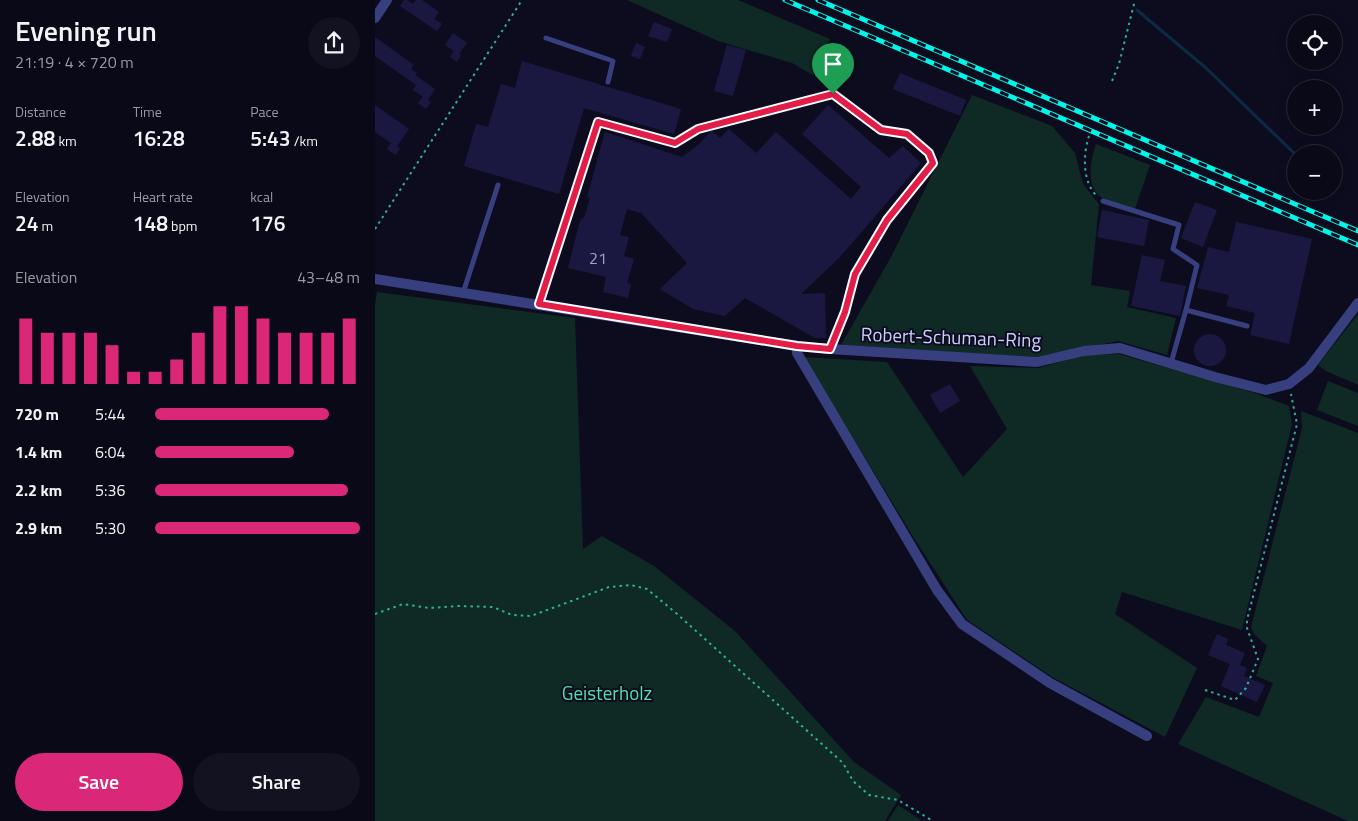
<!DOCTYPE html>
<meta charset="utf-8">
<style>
body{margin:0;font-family:"Titillium Web",sans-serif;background:#131220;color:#f1f3f6;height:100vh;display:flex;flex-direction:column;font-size:19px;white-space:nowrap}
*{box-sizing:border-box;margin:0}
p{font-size:16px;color:#999aa1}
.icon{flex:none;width:28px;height:28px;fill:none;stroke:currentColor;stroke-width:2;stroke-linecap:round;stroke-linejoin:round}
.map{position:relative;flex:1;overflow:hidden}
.details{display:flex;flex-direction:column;background:#0a0917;width:375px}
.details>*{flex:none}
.controls{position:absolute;left:912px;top:15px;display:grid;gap:10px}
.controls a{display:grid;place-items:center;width:55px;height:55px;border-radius:50%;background:#0a0917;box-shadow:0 2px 12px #0003,0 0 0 1px #2a2a36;font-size:25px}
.pin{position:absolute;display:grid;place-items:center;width:42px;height:42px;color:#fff;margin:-51px -21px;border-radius:50% 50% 50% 0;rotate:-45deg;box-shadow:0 0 5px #0007}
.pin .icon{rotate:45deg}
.round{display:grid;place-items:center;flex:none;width:52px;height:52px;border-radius:26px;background:#131220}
.overview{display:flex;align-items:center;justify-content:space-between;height:85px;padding:0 15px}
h1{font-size:28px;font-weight:600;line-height:38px}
.figures{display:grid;grid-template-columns:repeat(3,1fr);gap:8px;height:85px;padding:5px 15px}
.figures div{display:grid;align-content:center}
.figures b{font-size:21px;font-weight:600}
.figures small{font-size:14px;font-weight:400}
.figures p{font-size:14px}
.chart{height:140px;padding:10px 15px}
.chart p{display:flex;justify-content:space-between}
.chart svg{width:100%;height:90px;margin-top:5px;stroke:#db2777;stroke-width:6}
.button{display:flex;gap:10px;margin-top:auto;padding:10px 15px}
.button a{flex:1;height:58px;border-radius:30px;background:#db2777;color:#fff;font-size:20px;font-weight:600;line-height:58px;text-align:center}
.button a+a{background:#131220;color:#f1f3f6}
ul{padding:0 15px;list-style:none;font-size:16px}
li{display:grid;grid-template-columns:80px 60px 1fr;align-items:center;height:38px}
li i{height:12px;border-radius:6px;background:#db2777}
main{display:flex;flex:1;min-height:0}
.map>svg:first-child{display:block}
.green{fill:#0f2924}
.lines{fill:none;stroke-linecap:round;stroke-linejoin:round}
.stream{stroke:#0c2a44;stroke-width:3}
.building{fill:#1a1840}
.path{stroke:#2db195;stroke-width:2;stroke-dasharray:2.5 4;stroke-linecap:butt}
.service{stroke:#373f7f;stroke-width:5}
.minor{stroke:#373f7f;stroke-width:10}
.rail-casing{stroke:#00f6e9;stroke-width:5}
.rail{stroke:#0d0c1f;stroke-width:3;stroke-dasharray:9;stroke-linecap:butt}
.route-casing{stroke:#fff;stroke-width:10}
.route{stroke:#e11d48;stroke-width:6}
.labels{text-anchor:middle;stroke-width:4;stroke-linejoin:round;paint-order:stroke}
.number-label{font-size:16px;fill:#9fa0cf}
.street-label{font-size:19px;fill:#cbcdff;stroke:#0d0c1f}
.park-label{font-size:19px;fill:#57dfa8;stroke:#0d0c1f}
</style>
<main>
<section class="details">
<div class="overview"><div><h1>Evening run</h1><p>21:19 · 4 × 720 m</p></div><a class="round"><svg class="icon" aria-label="share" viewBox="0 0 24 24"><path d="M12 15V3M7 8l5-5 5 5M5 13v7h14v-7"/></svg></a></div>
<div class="figures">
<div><p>Distance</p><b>2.88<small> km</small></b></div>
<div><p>Time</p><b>16:28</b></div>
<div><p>Pace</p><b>5:43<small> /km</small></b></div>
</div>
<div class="figures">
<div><p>Elevation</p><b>24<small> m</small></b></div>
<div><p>Heart rate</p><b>148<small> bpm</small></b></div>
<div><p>kcal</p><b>176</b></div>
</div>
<div class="chart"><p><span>Elevation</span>43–48 m</p>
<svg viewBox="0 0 160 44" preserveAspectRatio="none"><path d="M5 44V12M15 44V19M25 44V19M35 44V19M45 44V25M55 44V38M65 44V38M75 44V32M85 44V19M95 44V6M105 44V6M115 44V12M125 44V19M135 44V19M145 44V19M155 44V12"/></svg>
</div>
<ul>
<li><b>720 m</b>5:44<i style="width:85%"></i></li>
<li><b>1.4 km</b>6:04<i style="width:68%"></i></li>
<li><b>2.2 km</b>5:36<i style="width:94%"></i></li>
<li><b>2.9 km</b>5:30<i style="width:100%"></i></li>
</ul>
<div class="button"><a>Save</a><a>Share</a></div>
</section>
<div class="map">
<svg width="983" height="821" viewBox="0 0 983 821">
<rect width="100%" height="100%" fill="#0d0c1f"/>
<g class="green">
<polygon points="252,0 363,0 455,39 438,75 417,63 343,41"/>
<polygon points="597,95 677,126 700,153 708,184 724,204 716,285 755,291 752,307 801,318 792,355 743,341 661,357 466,345 516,257"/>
<path d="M721 144 775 165 760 209C750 206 739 203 729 199 710 189 715 161 721 144Z"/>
<polygon points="2,292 200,318 208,549 227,536 279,566 360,631 479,762 526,795 510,821 0,821 0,305"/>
<polygon points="983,314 983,385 951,371 943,365"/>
<polygon points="744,354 880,393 914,406 917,424 867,630 747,592 740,614 822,668 790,737 677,677 592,620 537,535 429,357 512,362 588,477 632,429 595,366 663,368 710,355"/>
<polygon points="953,381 983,393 983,426 942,410"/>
<polygon points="926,411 983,433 983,821 973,821 803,744 831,697 884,717 898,683 881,676 892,646 879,634 876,627 927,428"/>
<polygon points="523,805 547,821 513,821"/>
</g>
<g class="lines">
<polyline class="stream" points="762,10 831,68 921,155"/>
</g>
<g class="building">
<polygon points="29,0 32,0 38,4 41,0 47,0 64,12 59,19 67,24 62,31 25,6"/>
<polygon points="279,22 297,29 292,42 273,36"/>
<polygon points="78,33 92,43 84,54 86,55 82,62 75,57 79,51 70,45"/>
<polygon points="0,37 39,65 36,69 42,73 40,75 60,89 53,100 56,102 51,109 43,103 48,97 38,90 41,85 0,56"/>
<polygon points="261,43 270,47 265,59 256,56"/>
<polygon points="352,45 371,50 358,96 339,91"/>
<polygon points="147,61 306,109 299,134 209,108 184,194 89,166 101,124 113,127 126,84 140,88"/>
<polygon points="525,73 591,100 585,116 518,89"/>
<polygon points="0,105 34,129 22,146 25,148 21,155 12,149 16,143 0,132"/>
<polygon points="453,105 514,158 528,146 546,163 465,257 426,294 450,293 451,338 440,338 370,298 350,316 318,309 285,289 312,263 266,213 252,209 245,235 254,237 249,256 259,259 252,283 256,284 253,298 228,292 231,277 193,268 204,224 207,218 209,218 215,198 212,197 230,132 307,157 324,144 336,131 345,138 354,129 381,153 401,132 476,199 486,187 427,134"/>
<polygon points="820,202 842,210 828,247 806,238"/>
<polygon points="727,210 774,220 769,246 722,237"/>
<polygon points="861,222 937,239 914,344 875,335 880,313 851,306 854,295 822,288 833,247 854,252"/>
<polygon points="767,255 790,260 785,281 811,286 805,316 756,306"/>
<circle cx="835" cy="350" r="16"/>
<polygon points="575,384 585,401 565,413 555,395"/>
<polygon points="842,634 853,639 851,645 870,653 865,665 872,668 869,676 890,685 882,702 846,686 855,664 833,655"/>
</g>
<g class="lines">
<g class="path">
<polyline points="737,81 744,64 760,0"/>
<path d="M714 136C708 154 707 182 722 196"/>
<polyline points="0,229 147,0"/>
<polyline points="0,614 28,604 54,608 84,606 118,607 137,615 156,616 234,587 256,585 272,589 301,613 468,763 478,781 494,795 523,800 558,821"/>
<polyline points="830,690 860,700 871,688 883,659 872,628 872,620 922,424 916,394"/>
</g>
<g class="service">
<polyline points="171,38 238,61 233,82"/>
<polyline points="728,201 804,225 798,249 822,265 811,310"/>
<polyline points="88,293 123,185"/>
<polyline points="164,304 223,122 300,143 323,129 459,94 506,130 532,134 554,153 558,163 512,220 480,274 470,312 455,349"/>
<polyline points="796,363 811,310 872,326"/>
</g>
<g class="minor">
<polyline points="0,18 12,0"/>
<polyline points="0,279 422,346 455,349 662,362 709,351 745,348 840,377 891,390 914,384 934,368 983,303"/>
<polyline points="422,346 422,353 562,590 587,624 675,683 772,736"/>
</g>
<g class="rail-casing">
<g id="rail">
<polyline points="410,0 983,245"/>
<polyline points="443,0 983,231"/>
</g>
</g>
<use href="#rail" class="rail"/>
</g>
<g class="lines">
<g class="route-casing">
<polygon id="route" points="458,94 506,130 532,134 554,153 558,163 512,220 480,274 470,312 455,349 422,346 164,304 223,122 300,143 323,129"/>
</g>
<use href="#route" class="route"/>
</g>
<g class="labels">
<g class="number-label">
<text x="223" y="264">21</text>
</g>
<g class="street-label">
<text transform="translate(576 337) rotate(2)" y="7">Robert-Schuman-Ring</text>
</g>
<g class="park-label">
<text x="232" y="700">Geisterholz</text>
</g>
</g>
</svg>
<div class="controls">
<a><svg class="icon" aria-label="locate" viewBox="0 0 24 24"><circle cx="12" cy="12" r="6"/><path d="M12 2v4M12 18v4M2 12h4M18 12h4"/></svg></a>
<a>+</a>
<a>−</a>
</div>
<div class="pin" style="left:458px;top:94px;background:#1e9e55"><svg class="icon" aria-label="arrive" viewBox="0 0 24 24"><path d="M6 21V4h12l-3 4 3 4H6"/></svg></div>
</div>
</main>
